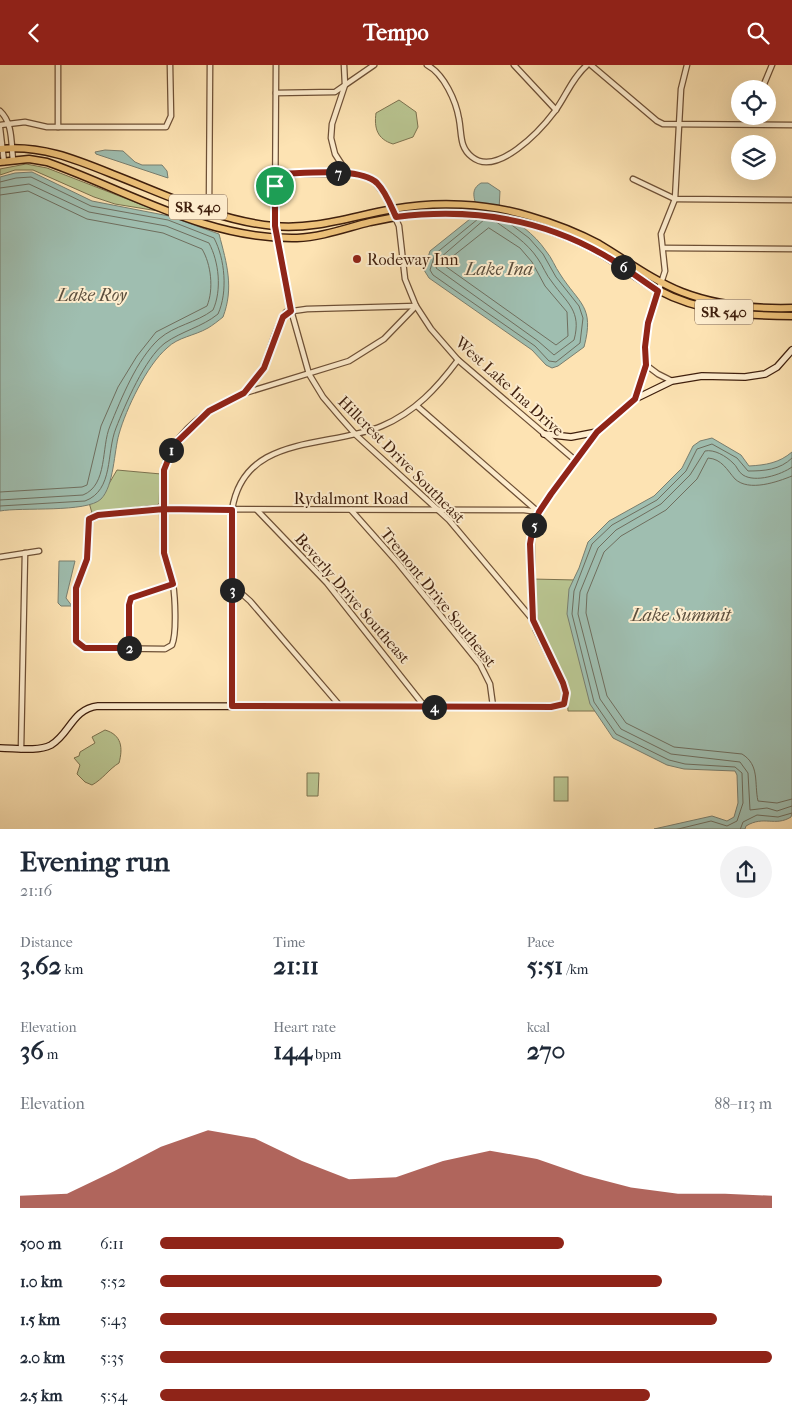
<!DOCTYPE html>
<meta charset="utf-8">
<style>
body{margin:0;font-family:"IM FELL French Canon",serif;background:#f2f2f3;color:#1f2937;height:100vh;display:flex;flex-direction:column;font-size:19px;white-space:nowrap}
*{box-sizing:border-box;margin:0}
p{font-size:16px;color:#747a83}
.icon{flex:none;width:28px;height:28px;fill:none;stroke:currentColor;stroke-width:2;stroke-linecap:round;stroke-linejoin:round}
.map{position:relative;height:764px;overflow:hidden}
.panel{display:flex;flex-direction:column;background:#fff;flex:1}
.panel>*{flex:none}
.tools{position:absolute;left:731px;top:15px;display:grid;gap:10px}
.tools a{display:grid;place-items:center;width:45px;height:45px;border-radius:50%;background:#fff;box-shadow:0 5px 20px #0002;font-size:25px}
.pin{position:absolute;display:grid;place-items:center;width:42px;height:42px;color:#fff;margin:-21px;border:2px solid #fff;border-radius:50%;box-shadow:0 1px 5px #0007}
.km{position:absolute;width:25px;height:25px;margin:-12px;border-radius:50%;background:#222;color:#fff;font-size:14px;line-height:25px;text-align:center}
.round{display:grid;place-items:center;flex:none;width:52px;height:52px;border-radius:26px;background:#f2f2f3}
.summary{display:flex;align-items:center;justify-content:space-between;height:85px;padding:0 20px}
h1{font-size:28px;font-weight:800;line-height:38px}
.figures{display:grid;grid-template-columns:repeat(3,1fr);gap:8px;height:85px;padding:5px 20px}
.figures div{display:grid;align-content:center}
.figures b{font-size:25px;font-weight:800}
.figures small{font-size:14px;font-weight:400}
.figures p{font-size:14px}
.chart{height:140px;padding:10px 20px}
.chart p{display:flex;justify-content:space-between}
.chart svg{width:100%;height:90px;margin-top:5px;fill:#8f2418;opacity:.7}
ul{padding:0 20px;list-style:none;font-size:16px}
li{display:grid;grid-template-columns:80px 60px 1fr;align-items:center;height:38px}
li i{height:12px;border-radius:6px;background:#8f2418}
header{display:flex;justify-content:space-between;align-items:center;height:65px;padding:0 20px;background:#8f2418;color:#fff;font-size:22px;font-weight:800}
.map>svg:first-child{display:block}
.green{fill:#b9c591;stroke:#7c724f}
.water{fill:#9fbeb0;stroke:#797e6f}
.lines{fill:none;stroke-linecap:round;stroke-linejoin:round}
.shore{stroke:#6f6e5e;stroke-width:1}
.street-casing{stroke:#6e5036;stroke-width:7}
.secondary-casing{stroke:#3f1f0d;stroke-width:8}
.primary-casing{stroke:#3f1f0d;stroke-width:9}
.street{stroke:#feedce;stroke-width:4.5}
.secondary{stroke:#feedce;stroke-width:5.5}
.primary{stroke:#eec27a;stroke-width:6}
.route-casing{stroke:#fff;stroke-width:10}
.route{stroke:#8f2418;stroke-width:6}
.poi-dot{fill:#8f2418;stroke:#feedce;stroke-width:2}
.labels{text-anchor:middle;stroke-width:4;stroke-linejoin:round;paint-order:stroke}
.shield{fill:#feedce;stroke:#785d47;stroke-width:1}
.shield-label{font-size:15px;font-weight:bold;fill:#3f1f0d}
.poi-label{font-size:16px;fill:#3f1f0d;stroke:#feedce;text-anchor:start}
.street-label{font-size:16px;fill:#3f1f0d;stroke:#feedce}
.water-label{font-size:18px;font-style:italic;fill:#5c4f3e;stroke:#feedce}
</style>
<header><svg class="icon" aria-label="back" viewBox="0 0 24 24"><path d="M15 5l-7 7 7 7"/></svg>Tempo<svg class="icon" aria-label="search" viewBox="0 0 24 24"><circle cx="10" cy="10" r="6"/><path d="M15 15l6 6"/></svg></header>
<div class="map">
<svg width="792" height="765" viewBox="0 0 792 765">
<rect width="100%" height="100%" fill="#fde3b3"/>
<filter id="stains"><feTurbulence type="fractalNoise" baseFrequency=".004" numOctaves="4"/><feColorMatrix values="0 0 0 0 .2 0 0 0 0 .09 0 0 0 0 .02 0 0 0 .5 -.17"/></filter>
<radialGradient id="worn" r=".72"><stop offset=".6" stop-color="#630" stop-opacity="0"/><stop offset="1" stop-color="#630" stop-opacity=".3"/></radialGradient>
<g class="green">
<path d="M399 35 416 47 418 62 413 72 393 79C377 74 374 63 376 48Z"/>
<polygon points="26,99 47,103 158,146 115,139 94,132 33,105 15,105 0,110 0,104"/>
<polygon points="117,405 161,409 161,437 157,440 92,448 88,434 107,422"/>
<polygon points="532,514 576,515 596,646 568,646 567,628 534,552"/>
<path d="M105 665C122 670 123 683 119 698 109 704 103 714 92 720L85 717 77 709 80 700 74 693 79 691 80 687 95 678 92 672Z"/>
<polygon points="307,708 319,708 318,731 307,731"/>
<rect x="554" y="712" width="14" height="24"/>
</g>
<g class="water">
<polygon points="105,85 123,86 135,97 142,100 162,100 167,106 168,113 96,89 95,87"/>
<path d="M32 107 92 136 169 151 219 169C227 199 234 223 223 252 218 256 213 260 208 263 194 271 178 272 167 283 147 300 126 344 119 369 114 386 114 421 101 434 87 448 21 442 0 446V112L15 108Z"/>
<path d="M481 118H488L500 126 499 145C516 157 534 168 546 186 552 193 555 202 560 209 579 239 595 241 584 282L558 301 552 303 546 300 532 285 429 213 424 205 430 186 475 150C480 139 466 127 481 118Z"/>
<path d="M712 373 741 390 749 401C766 400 779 398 792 387V748L791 752C775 762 764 750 746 761L745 764H654L712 751 727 756 734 752 738 738 737 710 735 706 684 704 667 700 613 673 590 639 567 549 569 524 579 503 588 477 609 456 654 431 682 403 693 381 700 376Z"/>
<polygon points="59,496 75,496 66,533 72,541 61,541 58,538"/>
</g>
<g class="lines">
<g class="shore">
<path d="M0 117 16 113 31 112 91 141 168 155 214 173C225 194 228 227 218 249 202 262 182 266 165 278 145 293 125 340 116 363 106 388 114 425 85 436L0 441"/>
<path d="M0 123 29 119 89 147 166 161 209 178C219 197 222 225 213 245 196 258 175 260 159 274 137 294 121 334 110 361 101 382 108 420 83 430L0 435"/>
<path d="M0 130 28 126 87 154 163 168 202 184C211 199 214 224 207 241L156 267 137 291 118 322 101 361 87 420 82 422 0 427"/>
<polyline points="478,154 435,189 430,205 433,210 535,281 549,296 556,297 580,278 583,253 579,241 556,212 543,189 529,173 509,158"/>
<path d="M485 154 440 193 436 203 538 276 554 290 574 275C582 246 567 238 552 217 546 210 543 201 538 194 527 177 510 167 495 156"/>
<polygon points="489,163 520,183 532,197 545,221 567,247 568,271 556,280 445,201 446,197"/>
<path d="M792 402C781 410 755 418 743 410 738 407 737 401 733 398 726 391 714 384 705 386L690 410 661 439 616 465 598 483 580 527 578 549 600 634 621 664 671 689 740 697 748 708 750 745 767 743 777 746 792 741"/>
<path d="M792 411C777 417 749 427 735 414 727 405 722 394 708 393L697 414 666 445 621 471 604 487 587 529 586 548 607 631 626 658 674 682 742 689C760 700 754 718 758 736L777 738 792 734"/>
<path d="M674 765 711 756 727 761 737 756 743 738 742 708 735 702 685 699 669 695 616 669 594 637 572 549 574 526 592 479 612 460 657 435 686 406 697 384 712 379 737 393 748 406C764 406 780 405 792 393"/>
<polyline points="740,765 743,757 757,750 778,752 792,748"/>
</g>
<g class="street-casing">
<g id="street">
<polyline points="276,0 275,161 289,238 309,309 323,332 340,352 356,370 449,455 533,555"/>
<polyline points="374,0 345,20 332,59 331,73 335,89 346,106 373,115 385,130 399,161 405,214 416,241 431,264 458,295 575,395"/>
<path d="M427 0C444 9 456 36 459 54 462 69 459 82 472 92 497 112 540 66 555 46 566 31 572 13 587 0"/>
<polyline points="514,0 556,45"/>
<polyline points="591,0 657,56 663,59 792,60"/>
<polyline points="762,24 772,0"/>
<polyline points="276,28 335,27 345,20 344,0"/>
<path d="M0 46C13 58 11 78 13 95"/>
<polyline points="750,59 752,51"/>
<polyline points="0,60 25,57 47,62 166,62 171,51 170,0"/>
<polyline points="58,62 58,0"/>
<polyline points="0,63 4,97"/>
<polyline points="275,109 330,109 346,106"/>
<polyline points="633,114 675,134 792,135"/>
<polyline points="209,146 210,0"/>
<polyline points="663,183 792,184"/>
<path d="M416 241 307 244 286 247C268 272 271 305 245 327 239 333 228 335 221 339 198 351 173 373 165 399 161 413 162 478 165 494 167 503 171 511 173 519 175 532 177 568 172 580L165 584 85 583 76 576V523L87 494 88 458 92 451 148 444 524 445 539 447"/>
<polyline points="646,300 658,309 672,316"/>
<polyline points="245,328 349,296 384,274 415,242"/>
<polyline points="635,334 646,300 645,282 648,258 665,206 661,169 675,134 681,24 687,0"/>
<polyline points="417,341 536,445"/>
<polyline points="257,445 327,518 425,642"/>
<polyline points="351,445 398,498 480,599 490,619 493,641"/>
<polyline points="0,492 39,486"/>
<polyline points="232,520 250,536 341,642"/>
<polyline points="129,583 129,540 131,533 173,519"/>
<path d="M232 641V445C244 368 327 384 382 361 415 347 437 323 458 295"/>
<polyline points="21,684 25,488"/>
</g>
</g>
<g class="secondary-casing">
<g id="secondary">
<polyline points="544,369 571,372 597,367"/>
<path d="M0 683C15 683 37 687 51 680 70 669 72 644 98 641L551 642 564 639 566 628 563 618 536 564 532 544 531 471 539 447 551 429 597 367 635 334 672 316 702 311 745 312 765 309 777 302 792 285"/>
</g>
</g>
<g class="primary-casing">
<g id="primary">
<path d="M0 84C41 80 75 94 112 109 164 129 218 156 274 161 315 165 353 151 393 144 437 136 486 138 529 151 553 158 577 167 599 179 626 195 652 215 682 227 718 241 754 244 792 243"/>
<path d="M0 97 29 94 47 97C129 126 207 175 297 173 322 172 346 163 370 157 416 147 464 144 510 154 543 162 576 173 605 191 623 202 640 216 658 225 699 247 747 251 792 251"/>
<polyline points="191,152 204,151 209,146"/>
</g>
</g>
<use href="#street" class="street"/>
<use href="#secondary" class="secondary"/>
<use href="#primary" class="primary"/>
</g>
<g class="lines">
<g class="route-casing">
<path id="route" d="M275 121V161L291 246 283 252 264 303 244 328 209 346 174 380 164 405V444L98 450 89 454 87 494 76 523V576L85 583H129V540L131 533 173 519 164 488V444L232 445V641L551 642 564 639 566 628 563 618 533 555 530 479 533 462 539 447 551 429 597 367 635 334 646 300 645 282 648 258 658 226C640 214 623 201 604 190 540 153 468 143 396 152 391 141 386 127 377 118 359 101 300 109 275 109V121"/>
</g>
<use href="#route" class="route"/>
</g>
<circle class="poi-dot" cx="357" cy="194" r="5"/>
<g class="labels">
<g class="shield">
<rect x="169" y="129.5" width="58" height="25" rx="4"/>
<rect x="695" y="234.5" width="58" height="25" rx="4"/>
</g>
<g class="shield-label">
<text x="198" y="147">SR 540</text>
<text x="724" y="252">SR 540</text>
</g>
<g class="poi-label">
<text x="367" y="200">Rodeway Inn</text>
</g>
<g class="street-label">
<text transform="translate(510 321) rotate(42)" y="6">West Lake Ina Drive</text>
<text transform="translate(402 394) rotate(45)" y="6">Hillcrest Drive Southeast</text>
<text x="351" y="439">Rydalmont Road</text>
<text transform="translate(439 532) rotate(51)" y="6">Tremont Drive Southeast</text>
<text transform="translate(353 533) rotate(49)" y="6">Beverly Drive Southeast</text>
</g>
<g class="water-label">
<text x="499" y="210">Lake Ina</text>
<text x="92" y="236">Lake Roy</text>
<text x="681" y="556">Lake Summit</text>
</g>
</g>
<rect width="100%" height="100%" filter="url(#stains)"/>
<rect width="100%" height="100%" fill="url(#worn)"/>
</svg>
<div class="tools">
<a><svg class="icon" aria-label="locate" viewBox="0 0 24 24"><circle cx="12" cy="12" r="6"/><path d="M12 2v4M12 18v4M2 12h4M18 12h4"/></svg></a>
<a><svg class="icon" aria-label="layers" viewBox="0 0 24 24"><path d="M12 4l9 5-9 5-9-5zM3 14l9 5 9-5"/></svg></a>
</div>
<div class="pin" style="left:275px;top:121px;background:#1e9e55"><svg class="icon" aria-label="arrive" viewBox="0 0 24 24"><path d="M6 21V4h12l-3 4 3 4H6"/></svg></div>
<b class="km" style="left:171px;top:385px">1</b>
<b class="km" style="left:129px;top:583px">2</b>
<b class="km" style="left:232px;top:525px">3</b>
<b class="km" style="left:434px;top:642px">4</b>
<b class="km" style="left:534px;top:460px">5</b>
<b class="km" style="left:623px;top:202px">6</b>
<b class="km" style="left:338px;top:108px">7</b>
</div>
<section class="panel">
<div class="summary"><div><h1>Evening run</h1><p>21:16</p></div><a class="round"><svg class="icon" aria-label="share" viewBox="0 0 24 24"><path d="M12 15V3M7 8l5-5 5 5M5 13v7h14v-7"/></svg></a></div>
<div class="figures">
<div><p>Distance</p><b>3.62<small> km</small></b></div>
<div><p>Time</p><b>21:11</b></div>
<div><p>Pace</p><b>5:51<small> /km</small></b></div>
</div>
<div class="figures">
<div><p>Elevation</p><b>36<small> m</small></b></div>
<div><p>Heart rate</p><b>144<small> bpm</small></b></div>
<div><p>kcal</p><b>270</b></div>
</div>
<div class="chart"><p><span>Elevation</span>88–113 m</p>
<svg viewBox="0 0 160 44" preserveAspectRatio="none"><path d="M0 44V38L10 37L20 26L30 14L40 6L50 10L60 21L70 30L80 29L90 21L100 16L110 20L120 28L130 34L140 37L150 37L160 38V44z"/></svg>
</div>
<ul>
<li><b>500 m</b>6:11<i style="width:66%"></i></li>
<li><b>1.0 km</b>5:52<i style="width:82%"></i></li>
<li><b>1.5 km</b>5:43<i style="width:91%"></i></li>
<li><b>2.0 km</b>5:35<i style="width:100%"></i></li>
<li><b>2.5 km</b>5:54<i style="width:80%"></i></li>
</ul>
</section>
